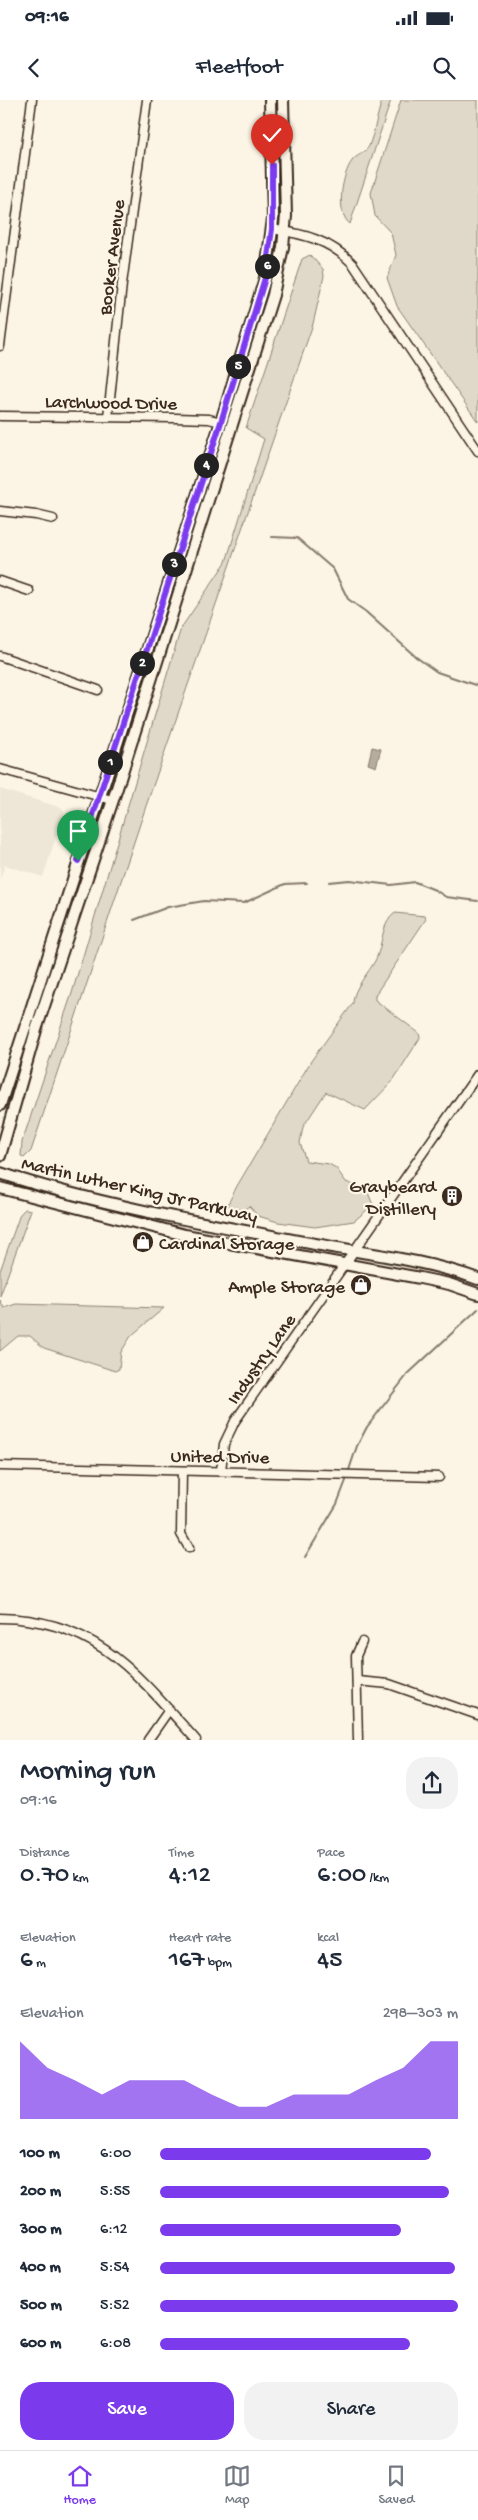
<!DOCTYPE html>
<meta charset="utf-8">
<style>
body{margin:0;font-family:"Gochi Hand",sans-serif;background:#f2f2f3;color:#1f2937;height:100vh;display:flex;flex-direction:column;font-size:19px;white-space:nowrap}
*{box-sizing:border-box;margin:0}
p{font-size:16px;color:#747a83}
.icon{flex:none;width:28px;height:28px;fill:none;stroke:currentColor;stroke-width:2;stroke-linecap:round;stroke-linejoin:round}
.map{position:relative;height:1640px;overflow:hidden}
.sheet{display:flex;flex-direction:column;background:#fff;flex:1}
.sheet>*{flex:none}
.pin{position:absolute;display:grid;place-items:center;width:42px;height:42px;color:#fff;margin:-51px -21px;border-radius:50% 50% 50% 0;rotate:-45deg;box-shadow:0 0 5px #0007}
.pin .icon{rotate:45deg}
.km{position:absolute;width:25px;height:25px;margin:-12px;border-radius:50%;background:#222;color:#fff;font-size:14px;line-height:25px;text-align:center}
.round{display:grid;place-items:center;flex:none;width:52px;height:52px;border-radius:20px;background:#f2f2f3}
.overview{display:flex;align-items:center;justify-content:space-between;height:85px;padding:0 20px}
h1{font-size:28px;font-weight:600;line-height:38px}
.stats{display:grid;grid-template-columns:repeat(3,1fr);gap:8px;height:85px;padding:5px 20px}
.stats div{display:grid;align-content:center}
.stats b{font-size:25px;font-weight:600}
.stats small{font-size:14px;font-weight:400}
.stats p{font-size:14px}
.chart{height:140px;padding:10px 20px}
.chart p{display:flex;justify-content:space-between}
.chart svg{width:100%;height:90px;margin-top:5px;fill:#7c3aed;opacity:.7}
.primary-button{display:flex;gap:10px;margin-top:auto;padding:10px 20px}
.primary-button a{flex:1;height:58px;border-radius:20px;background:#7c3aed;color:#fff;font-size:20px;font-weight:600;line-height:58px;text-align:center}
.primary-button a+a{background:#f2f2f3;color:#1f2937}
ul{padding:0 20px;list-style:none;font-size:16px}
li{display:grid;grid-template-columns:80px 60px 1fr;align-items:center;height:38px}
li i{height:12px;border-radius:6px;background:#7c3aed}
.status{display:flex;justify-content:space-between;align-items:center;height:35px;padding:0 25px;background:#fff;direction:ltr}
.status svg{height:14px;fill:currentColor}
header{display:flex;justify-content:space-between;align-items:center;height:65px;padding:0 20px;background:#fff;font-size:22px;font-weight:600}
.menu{display:flex;justify-content:space-around;align-items:center;height:70px;border-top:1px solid #e0e1e3;background:#fff;font-size:14px;color:#747a83}
.menu a{display:grid;justify-items:center;gap:2px}
.menu .selected{color:#7c3aed}
.map>svg:first-child{display:block}
.built{fill:#eee6d6}
.green{fill:#e0d8c8;stroke:#8e8173}
.water{fill:#b7ad9e;stroke:#85796b}
.lines{fill:none;stroke-linecap:round;stroke-linejoin:round}
.stream{stroke:#85796b;stroke-width:2}
.minor-casing{stroke:#3b2a1e;stroke-width:11}
.major-casing{stroke:#3b2a1e;stroke-width:14}
.minor{stroke:#fcf5e5;stroke-width:8}
.major{stroke:#fcf5e5;stroke-width:10}
.route-casing{stroke:#fff;stroke-width:10}
.route{stroke:#7c3aed;stroke-width:6}
.labels{text-anchor:middle;stroke-width:4.5;stroke-linejoin:round;paint-order:stroke}
.street-label{font-size:19px;fill:#3b2a1e;stroke:#fcf5e5}
.poi-label{font-size:19px;fill:#3b2a1e;stroke:#fcf5e5;text-anchor:end}
</style>
<div class="status"><b>09:16</b><svg viewBox="0 0 49 12"><path d="M0 12V9h3v3zM5 12V6h3v6zM10 12V3h3v9zM15 12V0h3v12zM26 1h20v11H26zM47 4h2v5h-2z"/></svg></div>
<header><svg class="icon" aria-label="back" viewBox="0 0 24 24"><path d="M15 5l-7 7 7 7"/></svg>Fleetfoot<svg class="icon" aria-label="search" viewBox="0 0 24 24"><circle cx="10" cy="10" r="6"/><path d="M15 15l6 6"/></svg></header>
<div class="map">
<svg width="478" height="1640" viewBox="0 0 478 1640">
<rect width="100%" height="100%" fill="#fcf5e5"/>
<filter id="ink" filterUnits="userSpaceOnUse"><feTurbulence type="fractalNoise" baseFrequency=".02" numOctaves="2"/><feDisplacementMap in="SourceGraphic" scale="10" xChannelSelector="R" yChannelSelector="G"/><feConvolveMatrix kernelMatrix="1 2 1 2 8 2 1 2 1" color-interpolation-filters="sRGB"/></filter>
<g filter="url(#ink)">
<polygon class="built" points="0,689 62,708 64,712 43,777 5,765 0,779"/>
<g class="green">
<path d="M382 0H391L350 124C335 113 342 74 352 61 356 55 366 53 369 46 375 31 377 15 382 0Z"/>
<polygon points="401,0 478,0 478,322 397,206 387,178 396,155 391,133 375,116 371,93"/>
<polygon points="310,155 323,169 324,176 313,224 145,709 31,1051 24,1058 21,1056 22,1042 72,893 181,528 226,462 264,339 246,328 302,159"/>
<path d="M395 813 425 816 426 819 375 895V900L419 933 420 938 392 982 365 1010 326 992 303 1027 300 1043 306 1061 329 1064 336 1068 346 1082 367 1090 373 1105 354 1121 315 1127 278 1122 258 1116 249 1106 244 1110 230 1108 228 1104 237 1086 311 961 353 903C353 888 369 873 376 859 383 844 381 823 395 813Z"/>
<polygon points="25,1109 31,1110 0,1196 0,1171 20,1114"/>
<polygon points="0,1200 4,1208 16,1204 164,1208 131,1236 121,1252 119,1269 115,1271 44,1248 30,1236 18,1236 0,1251"/>
</g>
<polygon class="water" points="372,647 381,649 376,667 368,664"/>
<g class="lines">
<g class="stream">
<polyline points="272,437 297,438 333,469 348,499 366,512 416,557 437,572 478,586"/>
<polyline points="329,782 349,780 391,785 415,782 435,790 446,797 478,801"/>
<polyline points="134,820 168,807 204,801 244,803 285,784 307,783"/>
<polyline points="348,1373 357,1346 367,1327 380,1310 408,1274 478,1209"/>
<polyline points="305,1457 337,1404 347,1378"/>
</g>
<g class="minor-casing">
<g id="minor">
<path d="M272 129C304 134 330 140 353 164L478 351"/>
<polyline points="0,246 32,0"/>
<polyline points="0,316 175,318 209,319 221,322"/>
<polyline points="108,317 122,184 147,0"/>
<polyline points="0,411 36,415 53,419"/>
<polyline points="0,481 29,491"/>
<polyline points="0,556 98,590"/>
<polyline points="0,669 112,700"/>
<polyline points="0,1366 439,1377"/>
<polyline points="182,1371 181,1434 189,1448"/>
<polyline points="221,1371 224,1344 235,1321 478,974"/>
<path d="M0 1518C96 1519 137 1574 196 1640"/>
<polyline points="357,1581 389,1584 478,1615"/>
<polyline points="148,1640 169,1610"/>
<polyline points="358,1640 356,1556 362,1542"/>
</g>
</g>
<g class="major-casing">
<g id="major">
<polyline points="0,1005 221,322 265,178 273,119 270,0"/>
<polyline points="0,1056 36,930 117,688 273,195 283,147 286,116 283,0"/>
<path d="M0 1073C102 1106 209 1124 315 1144 369 1154 426 1160 478 1179"/>
<polyline points="0,1088 185,1135 420,1178 449,1184 478,1194"/>
</g>
</g>
<use href="#minor" class="minor"/>
<use href="#major" class="major"/>
</g>
</g>
<g class="lines" filter="url(#ink)">
<g class="route-casing">
<polyline id="route" points="78,761 221,322 265,178 272,129 272,65"/>
</g>
<use href="#route" class="route"/>
</g>
<defs>
<g id="building-disc" transform="scale(1.125)"><circle r="9.5" fill="#3b2a1e" stroke="#fcf5e5"/><path d="M-4-6H4V6H1V3H-1V6H-4ZM-2.5-4.3h1.7v1.8h-1.7ZM.8-4.3h1.7v1.8H.8ZM-2.5-1h1.7V.8h-1.7ZM.8-1h1.7V.8H.8Z" fill="#fff"/></g>
<g id="shop-disc" transform="scale(1.125)"><circle r="9.5" fill="#3b2a1e" stroke="#fcf5e5"/><path d="M-5-2.5h2.3a2.7 3.5 0 0 1 5.4 0H5L5.5 6h-11ZM-1.5-2.5h3a1.5 2.3 0 0 0-3 0Z" fill="#fff"/></g>
</defs>
<g fill-rule="evenodd">
<use href="#building-disc" x="452" y="1096"/>
<use href="#shop-disc" x="143" y="1142"/>
<use href="#shop-disc" x="361" y="1185"/>
</g>
<g class="labels">
<g class="street-label">
<text transform="translate(110 157) rotate(-83)" y="7">Booker Avenue</text>
<text transform="translate(111 301) rotate(1)" y="7">Larchwood Drive</text>
<text transform="translate(140 1088) rotate(13)" y="7">Martin Luther King Jr Parkway</text>
<text transform="translate(260 1258) rotate(-55)" y="7">Industry Lane</text>
<text transform="translate(220 1355) rotate(1)" y="7">United Drive</text>
</g>
<g class="poi-label">
<text x="436" y="1092">Graybeard<tspan x="436" dy="22">Distillery</tspan></text>
<text x="159" y="1149" text-anchor="start">Cardinal Storage</text>
<text x="345" y="1192">Ample Storage</text>
</g>
</g>
</svg>
<div class="pin" style="left:78px;top:761px;background:#1e9e55"><svg class="icon" aria-label="arrive" viewBox="0 0 24 24"><path d="M6 21V4h12l-3 4 3 4H6"/></svg></div>
<div class="pin" style="left:272px;top:65px;background:#d93025"><svg class="icon" aria-label="check" viewBox="0 0 24 24"><path d="M5 12l5 5 9-10"/></svg></div>
<b class="km" style="left:110px;top:662px">1</b>
<b class="km" style="left:142px;top:563px">2</b>
<b class="km" style="left:174px;top:464px">3</b>
<b class="km" style="left:206px;top:365px">4</b>
<b class="km" style="left:238px;top:266px">5</b>
<b class="km" style="left:267px;top:166px">6</b>
</div>
<section class="sheet">
<div class="overview"><div><h1>Morning run</h1><p>09:16</p></div><a class="round"><svg class="icon" aria-label="share" viewBox="0 0 24 24"><path d="M12 15V3M7 8l5-5 5 5M5 13v7h14v-7"/></svg></a></div>
<div class="stats">
<div><p>Distance</p><b>0.70<small> km</small></b></div>
<div><p>Time</p><b>4:12</b></div>
<div><p>Pace</p><b>6:00<small> /km</small></b></div>
</div>
<div class="stats">
<div><p>Elevation</p><b>6<small> m</small></b></div>
<div><p>Heart rate</p><b>167<small> bpm</small></b></div>
<div><p>kcal</p><b>45</b></div>
</div>
<div class="chart"><p><span>Elevation</span>298–303 m</p>
<svg viewBox="0 0 160 44" preserveAspectRatio="none"><path d="M0 44V6L10 19L20 25L30 32L40 25L50 25L60 25L70 32L80 38L90 38L100 32L110 32L120 32L130 25L140 19L150 6L160 6V44z"/></svg>
</div>
<ul>
<li><b>100 m</b>6:00<i style="width:91%"></i></li>
<li><b>200 m</b>5:55<i style="width:97%"></i></li>
<li><b>300 m</b>6:12<i style="width:81%"></i></li>
<li><b>400 m</b>5:54<i style="width:99%"></i></li>
<li><b>500 m</b>5:52<i style="width:100%"></i></li>
<li><b>600 m</b>6:08<i style="width:84%"></i></li>
</ul>
<div class="primary-button"><a>Save</a><a>Share</a></div>
</section>
<nav class="menu">
<a class="selected"><svg class="icon" aria-label="home" viewBox="0 0 24 24"><path d="M3 11l9-7 9 7M6 9v11h12V9"/></svg>Home</a>
<a><svg class="icon" aria-label="map" viewBox="0 0 24 24"><path d="M3 6l6-2 6 2 6-2v14l-6 2-6-2-6 2zM9 4v14M15 6v14"/></svg>Map</a>
<a><svg class="icon" aria-label="saved" viewBox="0 0 24 24"><path d="M7 4h10v16l-5-4-5 4z"/></svg>Saved</a>
</nav>
